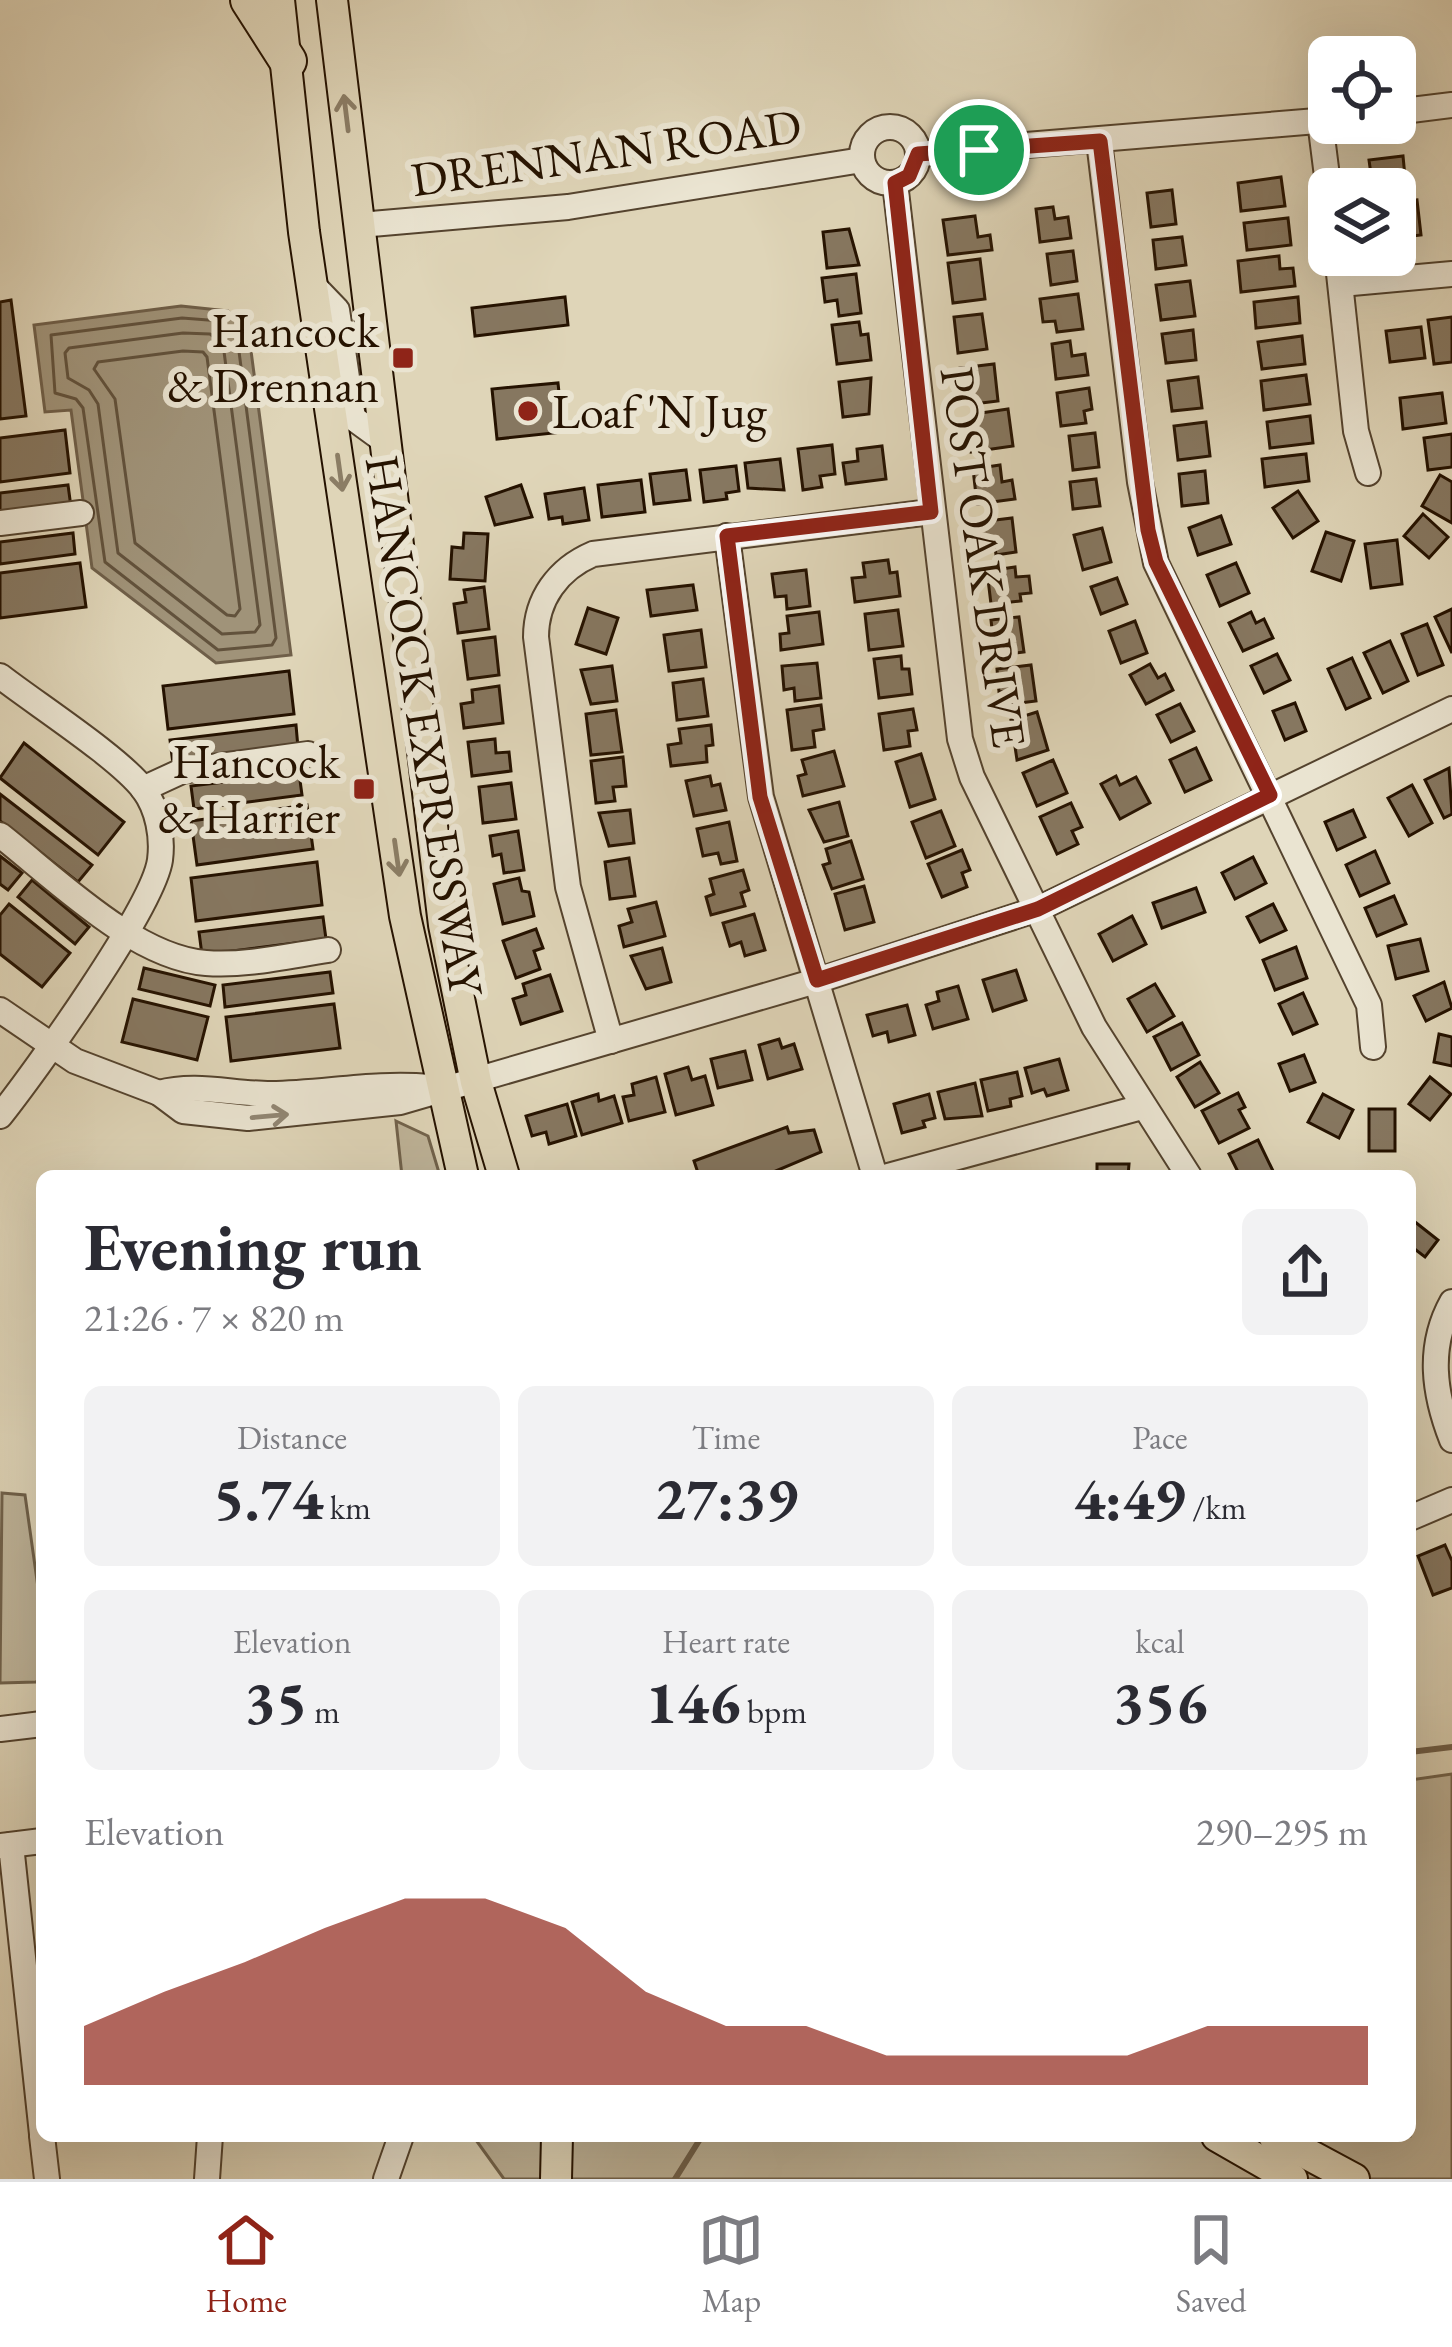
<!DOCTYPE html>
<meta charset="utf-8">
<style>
body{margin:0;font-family:"EB Garamond",serif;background:#f2f2f3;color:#2b2b33;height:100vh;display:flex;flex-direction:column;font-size:45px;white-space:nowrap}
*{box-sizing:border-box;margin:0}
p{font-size:39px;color:#7c7c81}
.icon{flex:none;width:66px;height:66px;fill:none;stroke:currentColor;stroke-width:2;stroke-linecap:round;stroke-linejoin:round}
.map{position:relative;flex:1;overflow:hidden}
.sheet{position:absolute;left:36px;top:1170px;width:1380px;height:972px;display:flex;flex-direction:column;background:#fff;border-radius:18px;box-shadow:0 12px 48px #0002}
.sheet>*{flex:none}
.fabs{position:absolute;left:1308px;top:36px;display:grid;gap:24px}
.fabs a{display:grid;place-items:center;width:108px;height:108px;border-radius:18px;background:#fff;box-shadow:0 12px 48px #0002;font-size:60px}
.pin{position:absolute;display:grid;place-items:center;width:102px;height:102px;color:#fff;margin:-51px;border:6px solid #fff;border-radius:50%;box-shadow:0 3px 12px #0007}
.round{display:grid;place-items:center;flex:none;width:126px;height:126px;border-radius:18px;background:#f2f2f3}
.headline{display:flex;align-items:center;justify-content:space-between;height:204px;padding:0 48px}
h1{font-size:66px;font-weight:700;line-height:90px}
.metrics{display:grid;grid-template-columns:repeat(3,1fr);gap:18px;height:204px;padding:12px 48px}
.metrics div{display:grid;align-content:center;border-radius:18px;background:#f2f2f3;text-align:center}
.metrics b{font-size:60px;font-weight:700}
.metrics small{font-size:33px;font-weight:400}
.metrics p{font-size:33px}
.chart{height:336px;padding:24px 48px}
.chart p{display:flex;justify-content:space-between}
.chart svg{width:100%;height:216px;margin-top:12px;fill:#8f2418;opacity:.7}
.tab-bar{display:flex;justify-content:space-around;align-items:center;height:168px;border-top:3px solid #e1e1e2;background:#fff;font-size:33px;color:#7c7c81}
.tab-bar a{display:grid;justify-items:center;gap:6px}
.tab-bar .on{color:#8f2418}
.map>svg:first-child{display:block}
.green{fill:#bfb499;stroke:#72634c;stroke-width:3}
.water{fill:#a09379;stroke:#6f5f49;stroke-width:3}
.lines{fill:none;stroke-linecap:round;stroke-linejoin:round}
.shore{stroke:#62523c;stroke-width:3}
.stream{stroke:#6f5f49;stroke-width:6}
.building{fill:#867760;stroke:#251200;stroke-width:3}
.minor-casing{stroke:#54432e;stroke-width:28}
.major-casing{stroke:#251200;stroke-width:34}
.highway-casing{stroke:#251200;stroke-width:40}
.minor{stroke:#eae4d1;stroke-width:24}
.major{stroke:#dfd5b8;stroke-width:30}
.highway{stroke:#dfd5b8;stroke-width:36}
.oneway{stroke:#8b7d65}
.oneway2{stroke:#918673}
.route-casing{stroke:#fff;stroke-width:24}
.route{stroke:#8f2418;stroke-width:15}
.poi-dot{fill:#8f2418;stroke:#eae4d1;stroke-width:4.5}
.labels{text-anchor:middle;stroke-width:12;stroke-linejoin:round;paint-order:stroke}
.street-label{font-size:48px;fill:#251200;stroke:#eae4d1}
.poi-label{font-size:48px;fill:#251200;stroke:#eae4d1;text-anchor:end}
</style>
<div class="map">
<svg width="1452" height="2179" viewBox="0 0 1452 2179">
<rect width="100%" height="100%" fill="#dfd5b8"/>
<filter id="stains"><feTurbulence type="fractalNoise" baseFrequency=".00167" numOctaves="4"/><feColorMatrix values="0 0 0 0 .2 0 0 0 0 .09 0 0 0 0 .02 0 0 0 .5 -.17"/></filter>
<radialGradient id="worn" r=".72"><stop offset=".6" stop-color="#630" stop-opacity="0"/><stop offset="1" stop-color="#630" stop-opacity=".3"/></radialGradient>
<g class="green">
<polygon points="396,1121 428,1136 440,1176 402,1176"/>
<polygon points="2,1493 25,1495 42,1616 42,1676 36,1682 0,1683"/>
<polygon points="1452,1774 1452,2179 504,2179 473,2136 1410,2136 1410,1780"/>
</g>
<polygon class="water" points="181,306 228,311 248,328 291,655 216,663 92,568 71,410 45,412 34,325"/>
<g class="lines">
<g class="shore">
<polygon points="182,318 221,321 237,336 276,638 272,645 218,650 105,562 83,408 76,399 55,393 51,335"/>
<polygon points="183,333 210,334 223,344 260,625 255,632 222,634 118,553 98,404 89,390 68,378 65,353 69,348"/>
<polygon points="183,351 203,352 207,357 240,609 235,616 227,615 135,543 115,399 94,369 98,362"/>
</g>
<g class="stream">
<polyline points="1410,1752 1452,1747"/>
<polyline points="675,2179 702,2136"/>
</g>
</g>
<g class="building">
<polygon points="1403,156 1406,187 1373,189 1369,160"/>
<polygon points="1281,177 1285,206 1241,211 1238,183"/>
<polygon points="1172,190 1176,224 1151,227 1147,193"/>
<polygon points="1417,200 1421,235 1395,238 1395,202"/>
<polygon points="1053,207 1055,219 1068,217 1071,238 1040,242 1036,209"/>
<polygon points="975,216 978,237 990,235 992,250 948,255 943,220"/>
<polygon points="1288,218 1291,245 1247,250 1244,223"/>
<polygon points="849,229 859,265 827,268 823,232"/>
<polygon points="1182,237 1186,265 1156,269 1153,240"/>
<polygon points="1073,251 1077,281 1051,285 1047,254"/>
<polygon points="1279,256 1280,269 1293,268 1295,286 1241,292 1238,261"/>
<polygon points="980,259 985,299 953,303 948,263"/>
<polygon points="856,274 861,313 839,316 837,300 825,302 822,278"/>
<polygon points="1190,281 1195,316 1161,320 1156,285"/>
<polygon points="1078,294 1083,329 1057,332 1055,321 1043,322 1040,299"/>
<polygon points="565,297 568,325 475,336 472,308"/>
<polygon points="1298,297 1300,323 1256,328 1254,302"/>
<polygon points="11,300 26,416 0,419 0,302"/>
<polygon points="982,314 987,349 958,353 954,317"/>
<polygon points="1452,317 1452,362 1434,364 1428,320"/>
<polygon points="859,322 861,335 868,334 871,360 837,364 832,325"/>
<polygon points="1421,327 1425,358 1390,362 1386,331"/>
<polygon points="1193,330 1196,360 1166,363 1162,334"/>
<polygon points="1302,336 1305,364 1262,369 1258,342"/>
<polygon points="1070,341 1072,356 1085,354 1088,375 1056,379 1052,344"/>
<polygon points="994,364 998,401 973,404 972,391 962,392 960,368"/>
<polygon points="1306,375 1310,404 1264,410 1261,381"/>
<polygon points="1198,377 1202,408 1172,411 1168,381"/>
<polygon points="871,378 869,414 843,417 839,382"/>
<polygon points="558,383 563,432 497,439 492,389"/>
<polygon points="1089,388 1092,409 1084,411 1086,423 1061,426 1057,393"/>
<polygon points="1442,393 1446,423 1403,429 1400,398"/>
<polygon points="1008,409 1013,446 971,452 968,430 976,428 974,414"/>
<polygon points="1310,416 1313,443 1270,448 1267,422"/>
<polygon points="1206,422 1210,456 1178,460 1174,426"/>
<polygon points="65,430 70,473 0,482 0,438"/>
<polygon points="1095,433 1099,467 1073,470 1069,436"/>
<polygon points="1452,434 1452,467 1428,470 1424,438"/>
<polygon points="832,445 835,474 820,476 822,487 803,490 798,449"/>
<polygon points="882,446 886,479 846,484 843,463 858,461 857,449"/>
<polygon points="1306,454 1309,481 1265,487 1262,459"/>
<polygon points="780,459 784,490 748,488 745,463"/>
<polygon points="1000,465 1002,482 1012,480 1015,499 977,504 973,469"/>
<polygon points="736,466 739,491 726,493 727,499 704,502 700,470"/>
<polygon points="686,470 690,500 654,504 650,474"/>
<polygon points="1205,471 1208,503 1182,506 1179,474"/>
<polygon points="1440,475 1452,482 1452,523 1422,506"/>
<polygon points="1096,479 1100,506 1073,509 1070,482"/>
<polygon points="641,480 645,512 602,517 598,485"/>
<polygon points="68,485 71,507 0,516 0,493"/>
<polygon points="521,485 532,517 495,525 486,497"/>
<polygon points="584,488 589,520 563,524 562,517 549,519 545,494"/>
<polygon points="1298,491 1318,521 1293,538 1273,508"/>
<polygon points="1423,514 1448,537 1429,558 1404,536"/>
<polygon points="1221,516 1231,544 1198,555 1189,528"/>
<polygon points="1012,518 1016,552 996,555 994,537 981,539 979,522"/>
<polygon points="1102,528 1111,562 1083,570 1074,535"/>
<polygon points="1326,532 1354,541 1341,581 1312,571"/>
<polygon points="73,533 75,554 0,564 0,542"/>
<polygon points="464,533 488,534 485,581 450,579 452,547 463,548"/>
<polygon points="1397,540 1402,584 1371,588 1365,544"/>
<polygon points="888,560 890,573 897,572 900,596 855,602 852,578 865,577 863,563"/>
<polygon points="80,563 86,607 0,618 0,573"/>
<polygon points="1236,563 1249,593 1220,606 1207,575"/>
<polygon points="1015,567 1016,577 1029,576 1031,593 1020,594 1021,601 991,604 987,571"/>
<polygon points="806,570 810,606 787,609 786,596 775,597 772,574"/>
<polygon points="1117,578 1127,604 1101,614 1091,587"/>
<polygon points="693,585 697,610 651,616 647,590"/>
<polygon points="484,587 489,629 458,633 454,604 466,602 464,590"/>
<polygon points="588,608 618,618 606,654 576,644"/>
<polygon points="1452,609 1452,653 1435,617"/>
<polygon points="898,610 903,646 869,650 865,614"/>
<polygon points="819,612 823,644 781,650 780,634 789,633 787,616"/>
<polygon points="1251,612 1256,623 1264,619 1273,638 1243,651 1229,623"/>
<polygon points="1019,617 1024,652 995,656 991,620"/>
<polygon points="1135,621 1147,653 1121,663 1109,631"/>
<polygon points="1427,624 1443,665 1418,675 1402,634"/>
<polygon points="701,630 706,667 669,671 664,635"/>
<polygon points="495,637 499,675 468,679 463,641"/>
<polygon points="1390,641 1408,681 1383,693 1364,653"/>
<polygon points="1277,654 1290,680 1264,693 1251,666"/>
<polygon points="901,656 902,669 909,669 912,694 879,698 874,659"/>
<polygon points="1352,658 1370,698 1346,709 1328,669"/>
<polygon points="817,663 821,698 795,701 794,688 784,690 782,666"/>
<polygon points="1150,664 1158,678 1165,674 1173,690 1146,704 1130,675"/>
<polygon points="1031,665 1036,701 1012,704 1011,691 999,692 997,669"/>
<polygon points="612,666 617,701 591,704 581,670"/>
<polygon points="289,671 294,714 168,729 163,686"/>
<polygon points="703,679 708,716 677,720 673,683"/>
<polygon points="499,686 503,723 464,728 461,704 473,702 472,690"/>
<polygon points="1295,703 1306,731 1285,740 1273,711"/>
<polygon points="1180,704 1194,731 1171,742 1157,715"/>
<polygon points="821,705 824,729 813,731 815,747 792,750 787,710"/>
<polygon points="913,709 917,730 908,731 910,746 884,750 879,714"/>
<polygon points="616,710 622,752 591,755 586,714"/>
<polygon points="1037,712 1048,750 1017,760 1011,720"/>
<polygon points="296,725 298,748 173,764 170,740"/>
<polygon points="711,725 713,745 706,746 707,762 671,766 668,745 681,743 679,729"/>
<polygon points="495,739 496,753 509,752 511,771 472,776 468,742"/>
<polygon points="24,743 124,822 98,855 0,778"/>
<polygon points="1196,748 1211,780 1185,792 1170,760"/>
<polygon points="834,751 844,786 803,796 798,776 806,774 802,760"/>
<polygon points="921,754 935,799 910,807 896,762"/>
<polygon points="623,757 626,786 613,787 615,801 596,803 591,761"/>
<polygon points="1053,760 1067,793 1037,806 1023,773"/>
<polygon points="1449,768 1452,814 1444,818 1425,780"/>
<polygon points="299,773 302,795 194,809 191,786"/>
<polygon points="710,776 712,786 720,784 726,810 694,816 686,781"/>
<polygon points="1116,776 1120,785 1136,777 1150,803 1120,819 1101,784"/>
<polygon points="511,783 516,819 483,823 479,787"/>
<polygon points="1412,785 1432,823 1409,836 1388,798"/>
<polygon points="0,794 92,865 78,882 0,821"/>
<polygon points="839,802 848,836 824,842 809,810"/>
<polygon points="1071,803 1082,827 1072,831 1078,844 1057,854 1040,817"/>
<polygon points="307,805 313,849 197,865 191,821"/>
<polygon points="630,810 634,843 609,846 599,813"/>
<polygon points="1353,810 1365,837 1337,850 1325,822"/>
<polygon points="941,811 955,846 926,858 912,822"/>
<polygon points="729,822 737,861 721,864 718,853 703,856 697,829"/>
<polygon points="518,831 524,870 504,873 501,854 493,856 490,836"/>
<polygon points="851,841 863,879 832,889 823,865 830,863 826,849"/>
<polygon points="962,850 970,870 962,873 967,887 942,897 928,864"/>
<polygon points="1375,851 1389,883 1360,896 1346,865"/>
<polygon points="0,856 22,873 8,890 0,884"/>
<polygon points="1253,857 1266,883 1235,899 1222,873"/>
<polygon points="629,858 635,896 610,899 605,862"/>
<polygon points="317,862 322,905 196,921 191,878"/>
<polygon points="743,870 749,890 741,893 745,906 711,915 706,897 714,894 710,879"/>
<polygon points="519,878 522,891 529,892 534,916 503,924 494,884"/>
<polygon points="32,880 89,927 75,944 18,897"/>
<polygon points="864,886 874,922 845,930 835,894"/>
<polygon points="1196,888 1205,912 1162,928 1153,903"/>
<polygon points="1394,896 1406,924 1377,936 1365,908"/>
<polygon points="656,902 665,936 624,947 619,926 632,922 628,909"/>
<polygon points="9,904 70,953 42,987 0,954 0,915"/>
<polygon points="1273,904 1286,930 1260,942 1247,917"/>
<polygon points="754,914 765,950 745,956 741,942 730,946 723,923"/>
<polygon points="1132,916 1146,944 1113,961 1099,934"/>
<polygon points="323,917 326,939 202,955 199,932"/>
<polygon points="536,929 543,948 534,951 540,969 516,978 503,941"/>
<polygon points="1420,939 1428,971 1396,979 1388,946"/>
<polygon points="1296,947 1307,978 1275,990 1263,960"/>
<polygon points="662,948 671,982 646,989 631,956"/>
<polygon points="144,968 215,985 210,1006 139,989"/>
<polygon points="1016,970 1026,1000 993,1011 983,980"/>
<polygon points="330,972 333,993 225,1007 223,985"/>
<polygon points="550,975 562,1011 521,1024 513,999 526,995 523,984"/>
<polygon points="1444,982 1452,1008 1426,1021 1414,996"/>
<polygon points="1155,984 1174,1016 1147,1032 1128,999"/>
<polygon points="958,986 968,1019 933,1029 926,1005 939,1001 937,992"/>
<polygon points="1303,993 1317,1024 1293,1034 1279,1004"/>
<polygon points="133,999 208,1017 197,1060 122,1042"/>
<polygon points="334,1004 340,1048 231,1061 226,1017"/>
<polygon points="907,1005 915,1035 889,1042 887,1032 873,1036 867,1015"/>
<polygon points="1182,1023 1199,1055 1171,1070 1154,1037"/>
<polygon points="1439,1034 1452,1037 1452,1066 1434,1062"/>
<polygon points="779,1039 782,1048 794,1044 802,1069 768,1079 759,1045"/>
<polygon points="745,1051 752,1080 718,1088 711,1059"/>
<polygon points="1304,1055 1315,1082 1290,1091 1279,1064"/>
<polygon points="1059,1059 1068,1090 1047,1096 1044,1089 1032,1093 1025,1068"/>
<polygon points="1200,1062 1219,1093 1195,1107 1177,1077"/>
<polygon points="688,1067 692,1080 705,1076 713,1105 676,1115 665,1074"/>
<polygon points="1017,1072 1022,1096 1010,1099 1011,1106 988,1111 981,1080"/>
<polygon points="656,1077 665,1112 629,1121 623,1097 634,1095 632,1084"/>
<polygon points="1430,1077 1451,1094 1430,1120 1409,1104"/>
<polygon points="975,1083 982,1116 945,1119 938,1092"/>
<polygon points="1238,1093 1245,1107 1239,1110 1249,1128 1219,1143 1202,1111"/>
<polygon points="598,1094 599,1101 614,1096 622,1123 582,1135 572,1102"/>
<polygon points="929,1094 935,1118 923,1121 925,1127 902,1133 894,1104"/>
<polygon points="1323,1094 1353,1110 1339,1138 1308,1122"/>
<polygon points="567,1104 576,1136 549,1144 546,1132 532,1136 526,1116"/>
<rect x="1369" y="1109" width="26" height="42"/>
<polygon points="787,1127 789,1133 814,1130 821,1152 764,1176 699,1176 694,1161"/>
<polygon points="1258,1140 1274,1173 1240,1176 1229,1154"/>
<polygon points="1097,1164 1129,1164 1128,1176 1097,1176"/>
<polygon points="1410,1218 1438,1240 1425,1257 1412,1247 1410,1250"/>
<polygon points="1445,1545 1452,1561 1452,1588 1433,1595 1418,1556"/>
</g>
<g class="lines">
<g class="minor-casing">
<g id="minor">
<polyline points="1395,112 1452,105"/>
<polyline points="1320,121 1329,192"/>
<circle cx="890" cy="155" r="28"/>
<polyline points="1099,141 1140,482 1156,563 1369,1005 1373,1047"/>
<polyline points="918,154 1329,120"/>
<polyline points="895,183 960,739 972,777 1094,1027 1189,1176"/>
<polyline points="360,225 568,207 862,160"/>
<polyline points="1337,255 1356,431 1368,473"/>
<polyline points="312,284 337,310 353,418 386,442"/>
<polyline points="1341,284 1452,274"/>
<polyline points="0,523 81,513"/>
<polyline points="727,536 761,797 875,1176"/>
<path d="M0 676C36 704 120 758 144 790 158 809 163 837 160 860 153 908 35 1072 0 1116"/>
<polyline points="143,789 182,771 308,754"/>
<path d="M0 835C55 878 135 958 206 963 246 966 288 956 328 950"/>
<polyline points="0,1010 75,1061 159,1093 183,1111 248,1118 400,1102 816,981 1038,909 1452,709"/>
<path d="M611 1041 568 887 536 637C536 599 558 569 593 554L931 512"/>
<path d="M159 1093C196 1083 232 1094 271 1094 325 1093 376 1082 430 1087"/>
<polyline points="888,1176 1142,1107"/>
<path d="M1452 1302C1427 1347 1434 1394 1452 1440"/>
<polyline points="1410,1518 1452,1500"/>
<polyline points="0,1729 42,1724"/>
<polyline points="11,1845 42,2134"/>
<polyline points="0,1846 42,1841"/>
<polyline points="42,2136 47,2179"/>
<polyline points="207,2179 210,2136"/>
<polyline points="386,2179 401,2136"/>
</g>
</g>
<g class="major-casing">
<g id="major">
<polyline points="279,0 304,232 405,916 463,1176"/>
<polyline points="332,0 444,925 476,1082 504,1176"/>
<polyline points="1217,2136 1292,2179"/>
<polyline points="1274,2136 1354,2179"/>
<polyline points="556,2179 557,2136"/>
</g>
</g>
<g class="highway-casing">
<polyline id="highway" points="249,0 288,61"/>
</g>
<use href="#minor" class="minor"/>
<use href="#major" class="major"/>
<use href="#highway" class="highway"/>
</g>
<defs><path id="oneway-shaft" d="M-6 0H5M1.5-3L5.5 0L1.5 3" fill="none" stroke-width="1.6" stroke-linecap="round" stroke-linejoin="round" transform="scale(3)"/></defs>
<g class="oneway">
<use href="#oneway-shaft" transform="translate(346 113) rotate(-97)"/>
<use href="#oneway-shaft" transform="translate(340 473) rotate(82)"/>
<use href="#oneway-shaft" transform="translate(397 858) rotate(82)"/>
</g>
<use class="oneway2" href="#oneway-shaft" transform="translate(270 1116) rotate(-5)"/>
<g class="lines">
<g class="route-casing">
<polygon id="route" points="1100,141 1148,530 1156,562 1270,795 1038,909 817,980 760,797 727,536 931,512 895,183 909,176 918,154"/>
</g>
<use href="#route" class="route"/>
</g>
<g class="poi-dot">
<rect x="391" y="346" width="24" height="24" rx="6"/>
<circle cx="528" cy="411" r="12"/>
<rect x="352" y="777" width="24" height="24" rx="6"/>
</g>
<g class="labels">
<g class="street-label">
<text transform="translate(606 152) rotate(-8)" y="17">DRENNAN ROAD</text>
<text transform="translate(984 557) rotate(82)" y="17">POST OAK DRIVE</text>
<text transform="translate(425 725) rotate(81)" y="17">HANCOCK EXPRESSWAY</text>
</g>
<g class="poi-label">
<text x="379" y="347">Hancock<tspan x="379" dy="55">&amp; Drennan</tspan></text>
<text x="552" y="428" text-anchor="start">Loaf 'N Jug</text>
<text x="340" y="778">Hancock<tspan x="340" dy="55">&amp; Harrier</tspan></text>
</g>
</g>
<rect width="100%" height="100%" filter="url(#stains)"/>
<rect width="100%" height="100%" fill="url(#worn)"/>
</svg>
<div class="fabs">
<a><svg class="icon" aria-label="locate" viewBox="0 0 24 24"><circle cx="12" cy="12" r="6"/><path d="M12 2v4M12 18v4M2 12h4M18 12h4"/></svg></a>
<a><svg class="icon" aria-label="layers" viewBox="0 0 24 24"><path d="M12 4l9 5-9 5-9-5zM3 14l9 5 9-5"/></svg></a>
</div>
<div class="pin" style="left:979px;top:150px;background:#1e9e55"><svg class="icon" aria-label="arrive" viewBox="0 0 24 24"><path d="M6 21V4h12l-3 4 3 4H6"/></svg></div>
<section class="sheet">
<div class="headline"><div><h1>Evening run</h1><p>21:26 · 7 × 820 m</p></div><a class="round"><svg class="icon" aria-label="share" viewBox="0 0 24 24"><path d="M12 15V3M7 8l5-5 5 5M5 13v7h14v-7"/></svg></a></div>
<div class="metrics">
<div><p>Distance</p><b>5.74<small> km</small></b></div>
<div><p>Time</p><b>27:39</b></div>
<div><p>Pace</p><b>4:49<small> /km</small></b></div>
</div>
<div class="metrics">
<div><p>Elevation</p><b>35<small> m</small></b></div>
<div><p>Heart rate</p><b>146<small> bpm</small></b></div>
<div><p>kcal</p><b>356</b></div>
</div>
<div class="chart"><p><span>Elevation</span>290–295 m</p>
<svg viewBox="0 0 160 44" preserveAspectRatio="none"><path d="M0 44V32L10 25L20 19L30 12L40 6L50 6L60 12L70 25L80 32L90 32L100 38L110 38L120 38L130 38L140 32L150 32L160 32V44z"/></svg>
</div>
</section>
</div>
<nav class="tab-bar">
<a class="on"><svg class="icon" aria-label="home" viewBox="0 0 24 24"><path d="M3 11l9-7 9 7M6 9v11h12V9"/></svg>Home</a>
<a><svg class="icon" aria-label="map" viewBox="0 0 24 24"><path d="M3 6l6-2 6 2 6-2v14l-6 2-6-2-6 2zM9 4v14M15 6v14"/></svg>Map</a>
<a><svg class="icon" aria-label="saved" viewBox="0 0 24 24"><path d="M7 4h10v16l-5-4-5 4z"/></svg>Saved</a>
</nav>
